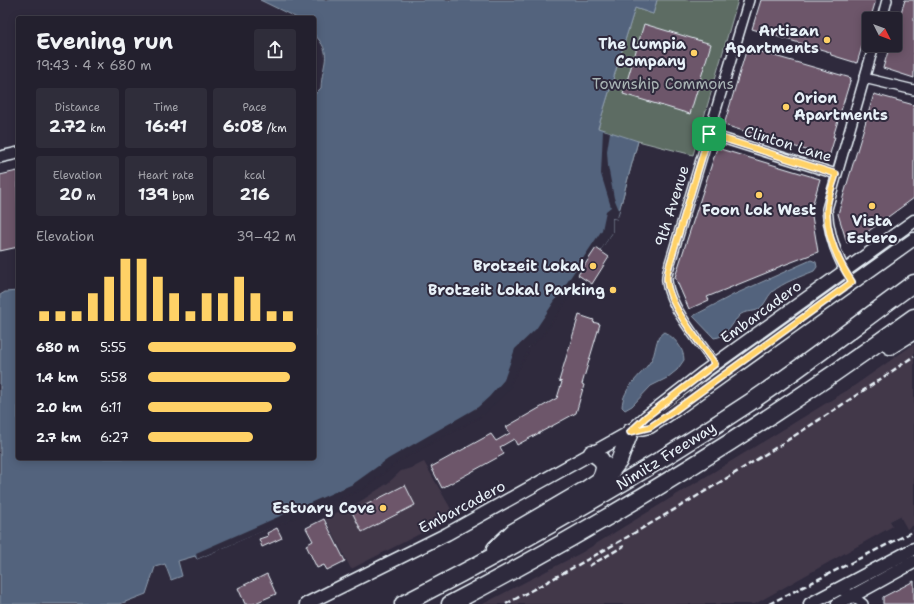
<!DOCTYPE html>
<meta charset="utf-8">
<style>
body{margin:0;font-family:"Shantell Sans",sans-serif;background:#2f2d3a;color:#f1f3f6;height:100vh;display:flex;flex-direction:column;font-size:15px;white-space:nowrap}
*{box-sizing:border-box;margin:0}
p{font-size:13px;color:#a3a3aa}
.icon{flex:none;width:22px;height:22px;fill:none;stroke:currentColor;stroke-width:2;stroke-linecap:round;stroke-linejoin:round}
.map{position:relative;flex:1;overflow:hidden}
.panel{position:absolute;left:16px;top:16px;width:300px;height:444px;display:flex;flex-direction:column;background:#23202e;border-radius:4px;box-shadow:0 2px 10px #0003,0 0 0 1px #403e4a}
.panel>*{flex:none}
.needle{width:26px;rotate:132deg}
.controls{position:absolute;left:862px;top:12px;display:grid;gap:8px}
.controls a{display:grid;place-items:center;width:40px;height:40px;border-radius:4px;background:#23202e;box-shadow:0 2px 10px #0003,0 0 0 1px #403e4a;font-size:20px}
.pin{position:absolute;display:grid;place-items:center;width:34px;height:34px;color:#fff;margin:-17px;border-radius:8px;box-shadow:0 2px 6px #0006}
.round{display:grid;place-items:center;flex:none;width:42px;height:42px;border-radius:4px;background:#2f2d3a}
.headline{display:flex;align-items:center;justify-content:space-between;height:68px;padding:0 20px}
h1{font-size:22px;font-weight:700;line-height:30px}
.metrics{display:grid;grid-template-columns:repeat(3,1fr);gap:6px;height:68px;padding:4px 20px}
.metrics div{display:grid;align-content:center;border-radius:4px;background:#2f2d3a;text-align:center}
.metrics b{font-size:17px;font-weight:700}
.metrics small{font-size:11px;font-weight:400}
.metrics p{font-size:11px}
.chart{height:112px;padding:8px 20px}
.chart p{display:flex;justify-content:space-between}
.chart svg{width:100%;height:72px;margin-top:4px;stroke:#ffd166;stroke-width:6}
ul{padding:0 20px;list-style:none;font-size:13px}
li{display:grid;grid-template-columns:64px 48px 1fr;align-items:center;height:30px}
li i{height:10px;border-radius:5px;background:#ffd166}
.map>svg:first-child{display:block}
.built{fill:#42384a}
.green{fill:#5d6c63;stroke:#a2aeae}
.water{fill:#52647d;stroke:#8e9cae}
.pier{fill:#2f2a3d}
.building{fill:#6d576a;stroke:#e8f1f8}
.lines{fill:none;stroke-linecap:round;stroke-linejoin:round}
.minor-casing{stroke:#e8f1f8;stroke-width:12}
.tertiary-casing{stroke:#e8f1f8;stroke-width:14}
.secondary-casing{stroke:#e8f1f8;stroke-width:15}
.motorway-casing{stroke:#e8f1f8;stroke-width:19}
.minor{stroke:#2f2a3d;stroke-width:9}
.tertiary{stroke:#2f2a3d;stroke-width:11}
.secondary{stroke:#2f2a3d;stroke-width:12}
.motorway{stroke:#2f2a3d;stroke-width:16}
.rail{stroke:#e8f1f8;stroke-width:2.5;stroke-dasharray:6 3;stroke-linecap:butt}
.route-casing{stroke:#fff;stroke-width:8}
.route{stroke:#ffd166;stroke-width:5}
.poi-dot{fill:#ffd166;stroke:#2f2a3d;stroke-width:1.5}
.labels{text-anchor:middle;stroke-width:4;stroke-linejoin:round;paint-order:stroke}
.poi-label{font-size:15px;font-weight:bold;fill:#e8f1f8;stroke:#2f2a3d;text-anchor:end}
.park-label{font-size:15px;fill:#a9b5b5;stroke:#2f2a3d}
.street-label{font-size:15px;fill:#e8f1f8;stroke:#2f2a3d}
</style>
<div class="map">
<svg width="914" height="604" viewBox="0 0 914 604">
<rect width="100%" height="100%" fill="#2f2a3d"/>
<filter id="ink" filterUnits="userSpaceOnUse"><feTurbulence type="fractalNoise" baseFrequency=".025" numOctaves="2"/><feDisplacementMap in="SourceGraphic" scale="8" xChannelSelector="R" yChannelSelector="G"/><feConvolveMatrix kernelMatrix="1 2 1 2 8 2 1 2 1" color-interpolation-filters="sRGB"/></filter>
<g filter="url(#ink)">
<g class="built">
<polygon points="914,344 914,525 907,529 900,516 890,521 893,526 755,604 483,604 581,553 851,388"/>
<polygon points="424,462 455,516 351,569 325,518 361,501 388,483 401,471 414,467"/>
</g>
<polygon class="green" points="657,0 738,0 693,155 638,141 621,204 598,128 635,8 653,14"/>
<g class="water">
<path d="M260 0H657L653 14 635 8 598 128 638 141 617 219 612 218V233L544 331 529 346 497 396 321 505 197 559 195 556 178 561 182 576 171 580 165 564 155 567 146 594 120 604H0V295L5 292 18 291V458H314V95L321 88C322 62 334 55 314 34V18H297Z"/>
<path d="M811 260 816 262 817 267 814 271C800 277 784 282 772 292 767 297 765 305 759 309 753 313 744 310 739 316 731 325 727 337 714 338L693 316 733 295Z"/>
<path d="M664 332C674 337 684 348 684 360L677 370 667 378 651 386 632 406 625 410 622 407C623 387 640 377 650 362 657 354 654 337 664 332Z"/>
</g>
<polygon class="pier" points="603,130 610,132 607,151 608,166 614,198 619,210 617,219 612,218 612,233 600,251 596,248 578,274 582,278 542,336 528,348 529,350 509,385 511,387 483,415 400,460 365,488 197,559 196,553 353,484 388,459 478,407 489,397 504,380 515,349 536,329 602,230 606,211 611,207 601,174"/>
<g class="building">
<polygon points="761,0 876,0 857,63 831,55 830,52 752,29"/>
<polygon points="905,0 914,0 914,78 883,68 890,45 895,45 895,31"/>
<polygon points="644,24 711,44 690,114 623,94"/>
<polygon points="747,48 851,78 833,137 835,137 829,157 724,125"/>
<polygon points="874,94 914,105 914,198 859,238 847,243 838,214"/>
<polygon points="717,148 820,179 811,210 818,252 776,268 776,269 707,297 709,300 689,309 675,277"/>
<polygon points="17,171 18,247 0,251 0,175"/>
<polygon points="596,248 609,257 592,284 578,275"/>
<polygon points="579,315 594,320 593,322 600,324 582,384 584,385 576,413 517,445 514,439 500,447 504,454 442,488 431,467 491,434 496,441 510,433 506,427 557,398 562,382 559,381"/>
<polygon points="405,485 415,505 362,532 352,512"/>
<polygon points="324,519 345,561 327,570 324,565 317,568 306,545 313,541 306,528"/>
<polygon points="277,528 282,538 262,547 259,539 268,536 267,533"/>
<polygon points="267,574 276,594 253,604 245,604 238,588"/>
<polygon points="914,581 914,604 883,604 883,597"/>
</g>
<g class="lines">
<g class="minor-casing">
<g id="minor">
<polyline points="882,19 887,0"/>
<polyline points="864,78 914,90"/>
<polyline points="709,134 836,174"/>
<path d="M852 282C837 259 829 237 827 209L874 45"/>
<path d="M715 364C700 343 669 306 667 281 666 275 669 269 670 263L749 0"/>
<polyline points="835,589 847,592 863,604"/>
</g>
</g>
<g class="tertiary-casing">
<polyline id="tertiary" points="0,157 18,153"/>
</g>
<g class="secondary-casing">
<g id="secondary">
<polyline points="631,431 650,427 674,411 914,239"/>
<polyline points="306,604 447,534 630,432 646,417 704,372 914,221"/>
<polyline points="810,604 914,549"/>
<polyline points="838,604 914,562"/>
</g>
</g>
<g class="motorway-casing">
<g id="motorway">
<polyline points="890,346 914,331"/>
<path d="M592 453C607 461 606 468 599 482"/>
<polyline points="495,549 513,532 585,490 610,473 619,461 630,432"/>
<path d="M403 604C522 543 638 477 749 403 806 365 859 323 914 283"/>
<path d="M450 604C613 519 765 425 914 317"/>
</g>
</g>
<use href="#minor" class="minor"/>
<use href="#tertiary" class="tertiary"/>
<use href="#secondary" class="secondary"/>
<use href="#motorway" class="motorway"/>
<g class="rail">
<polyline points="589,566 624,546"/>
<path d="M506 604C647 529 783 447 914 356"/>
<polyline points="769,604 914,531"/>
</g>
</g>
</g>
<g class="lines" filter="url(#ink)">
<g class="route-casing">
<path id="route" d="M709 134 836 174C833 185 827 198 827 210 826 236 838 261 852 282L674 411 650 427 630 432 646 417 715 364C700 343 669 306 667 281 666 275 669 268 670 263Z"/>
</g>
<use href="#route" class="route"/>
</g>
<g class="poi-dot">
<circle cx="827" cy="40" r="4"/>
<circle cx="694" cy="53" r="4"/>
<circle cx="786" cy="107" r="4"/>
<circle cx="759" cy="195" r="4"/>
<circle cx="872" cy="206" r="4"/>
<circle cx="593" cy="266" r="4"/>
<circle cx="613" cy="290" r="4"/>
<circle cx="383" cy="508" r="4"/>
</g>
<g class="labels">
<g class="poi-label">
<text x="819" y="36">Artizan<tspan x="819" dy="17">Apartments</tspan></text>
<text x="686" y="49">The Lumpia<tspan x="686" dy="17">Company</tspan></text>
<text x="794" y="103" text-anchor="start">Orion<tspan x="794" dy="17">Apartments</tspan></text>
<text x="759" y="215" text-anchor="middle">Foon Lok West</text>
<text x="872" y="226" text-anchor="middle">Vista<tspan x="872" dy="17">Estero</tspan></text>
<text x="585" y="271">Brotzeit Lokal</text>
<text x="605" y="295">Brotzeit Lokal Parking</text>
<text x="375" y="513">Estuary Cove</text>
</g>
<g class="park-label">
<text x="663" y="89">Township Commons</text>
</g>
<g class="street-label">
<text transform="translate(788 144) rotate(17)" y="5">Clinton Lane</text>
<text transform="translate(672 206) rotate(-73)" y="5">9th Avenue</text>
<text transform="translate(761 312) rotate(-36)" y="5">Embarcadero</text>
<text transform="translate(666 456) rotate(-32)" y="5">Nimitz Freeway</text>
<text transform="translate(462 507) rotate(-28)" y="5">Embarcadero</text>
</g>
</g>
</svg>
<div class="controls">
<a><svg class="needle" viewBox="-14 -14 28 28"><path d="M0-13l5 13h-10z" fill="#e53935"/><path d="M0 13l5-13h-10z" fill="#a3a3aa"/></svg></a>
</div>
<div class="pin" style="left:709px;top:134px;background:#1e9e55"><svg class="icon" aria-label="arrive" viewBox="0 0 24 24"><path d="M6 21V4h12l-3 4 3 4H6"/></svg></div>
<section class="panel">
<div class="headline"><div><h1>Evening run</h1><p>19:43 · 4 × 680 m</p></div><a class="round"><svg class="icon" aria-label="share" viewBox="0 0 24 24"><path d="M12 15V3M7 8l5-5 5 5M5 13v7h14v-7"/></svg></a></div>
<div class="metrics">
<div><p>Distance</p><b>2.72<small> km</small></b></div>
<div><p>Time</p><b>16:41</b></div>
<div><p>Pace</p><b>6:08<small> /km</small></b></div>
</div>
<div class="metrics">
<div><p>Elevation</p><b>20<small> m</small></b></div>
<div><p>Heart rate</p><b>139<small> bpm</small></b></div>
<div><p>kcal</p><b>216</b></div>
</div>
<div class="chart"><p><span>Elevation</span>39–42 m</p>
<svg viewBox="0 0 160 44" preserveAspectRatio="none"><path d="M5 44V38M15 44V38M25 44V38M35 44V27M45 44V17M55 44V6M65 44V6M75 44V17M85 44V27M95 44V38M105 44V27M115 44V27M125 44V17M135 44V27M145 44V38M155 44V38"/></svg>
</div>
<ul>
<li><b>680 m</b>5:55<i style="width:100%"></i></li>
<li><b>1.4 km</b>5:58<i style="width:96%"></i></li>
<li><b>2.0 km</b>6:11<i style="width:84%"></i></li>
<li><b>2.7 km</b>6:27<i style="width:71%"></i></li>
</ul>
</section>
</div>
